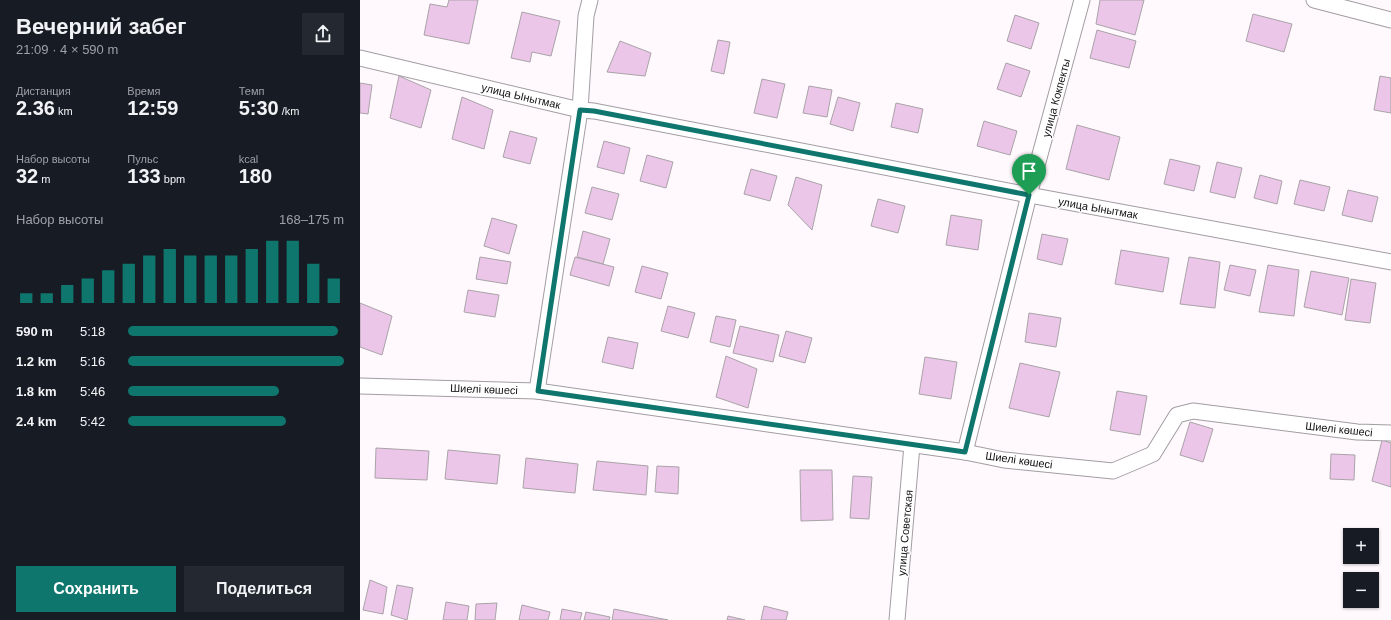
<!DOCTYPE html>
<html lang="ru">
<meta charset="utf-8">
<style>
body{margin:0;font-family:Helvetica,sans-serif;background:#242831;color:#f1f3f6;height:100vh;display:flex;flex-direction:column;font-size:15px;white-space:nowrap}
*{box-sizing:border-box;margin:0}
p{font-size:13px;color:#9ea1a6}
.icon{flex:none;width:22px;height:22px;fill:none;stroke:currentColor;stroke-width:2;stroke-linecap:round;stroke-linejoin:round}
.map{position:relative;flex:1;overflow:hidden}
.details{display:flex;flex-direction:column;background:#171b24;width:360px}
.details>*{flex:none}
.buttons{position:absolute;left:983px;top:528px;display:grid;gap:8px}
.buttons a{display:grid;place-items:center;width:36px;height:36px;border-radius:0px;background:#171b24;box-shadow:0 1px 3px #0004;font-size:20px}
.pin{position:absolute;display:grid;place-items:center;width:34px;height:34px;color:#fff;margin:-41px -17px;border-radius:50% 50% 50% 0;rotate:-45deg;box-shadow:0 0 4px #0007}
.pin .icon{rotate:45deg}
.round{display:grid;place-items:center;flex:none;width:42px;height:42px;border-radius:0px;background:#242831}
.head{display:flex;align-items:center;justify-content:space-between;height:68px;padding:0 16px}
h1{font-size:22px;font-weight:600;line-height:30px}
.stats{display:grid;grid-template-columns:repeat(3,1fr);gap:6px;height:68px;padding:4px 16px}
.stats div{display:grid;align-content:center}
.stats b{font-size:20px;font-weight:600}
.stats small{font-size:11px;font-weight:400}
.stats p{font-size:11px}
.chart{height:112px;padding:8px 16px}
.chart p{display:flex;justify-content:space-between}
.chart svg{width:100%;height:72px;margin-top:4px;stroke:#0f766e;stroke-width:6}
.cta{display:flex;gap:8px;margin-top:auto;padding:8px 16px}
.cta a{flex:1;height:46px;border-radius:0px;background:#0f766e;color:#fff;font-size:16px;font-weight:600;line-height:46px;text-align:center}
.cta a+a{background:#242831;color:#f1f3f6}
ul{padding:0 16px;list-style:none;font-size:13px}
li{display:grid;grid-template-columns:64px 48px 1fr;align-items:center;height:30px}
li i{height:10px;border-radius:5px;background:#0f766e}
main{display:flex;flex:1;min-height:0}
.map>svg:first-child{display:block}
.building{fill:#ecc6e8;stroke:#a9a3a8}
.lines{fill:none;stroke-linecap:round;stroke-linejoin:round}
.minor-casing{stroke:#a29da2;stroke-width:17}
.minor{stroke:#fff;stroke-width:15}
.route-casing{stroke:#fff;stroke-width:8}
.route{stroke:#0f766e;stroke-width:5}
.labels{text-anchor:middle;stroke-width:3;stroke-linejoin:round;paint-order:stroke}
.street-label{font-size:11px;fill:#121012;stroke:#fff}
</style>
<main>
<section class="details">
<div class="head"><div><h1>Вечерний забег</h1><p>21:09 · 4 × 590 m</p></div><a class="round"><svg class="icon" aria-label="share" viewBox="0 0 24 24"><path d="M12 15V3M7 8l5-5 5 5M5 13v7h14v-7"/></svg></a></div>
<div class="stats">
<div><p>Дистанция</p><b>2.36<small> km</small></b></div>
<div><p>Время</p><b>12:59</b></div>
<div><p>Темп</p><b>5:30<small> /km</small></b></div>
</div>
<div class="stats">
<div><p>Набор высоты</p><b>32<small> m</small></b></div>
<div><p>Пульс</p><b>133<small> bpm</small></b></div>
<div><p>kcal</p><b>180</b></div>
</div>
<div class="chart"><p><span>Набор высоты</span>168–175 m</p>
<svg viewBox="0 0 160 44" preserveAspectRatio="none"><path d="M5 44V38M15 44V38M25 44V33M35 44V29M45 44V24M55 44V20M65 44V15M75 44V11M85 44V15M95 44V15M105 44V15M115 44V11M125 44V6M135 44V6M145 44V20M155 44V29"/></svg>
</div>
<ul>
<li><b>590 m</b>5:18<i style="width:97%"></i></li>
<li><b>1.2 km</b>5:16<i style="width:100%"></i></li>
<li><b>1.8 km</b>5:46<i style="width:70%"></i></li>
<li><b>2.4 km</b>5:42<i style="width:73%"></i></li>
</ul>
<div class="cta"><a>Сохранить</a><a>Поделиться</a></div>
</section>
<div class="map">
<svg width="1031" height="620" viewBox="0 0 1031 620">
<rect width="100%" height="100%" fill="#fff9fe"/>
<g class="building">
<polygon points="89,0 118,0 109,44 64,35 70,4 87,7"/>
<polygon points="740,0 784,0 775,35 736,24"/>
<polygon points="162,12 200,21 191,56 172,52 170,62 151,58"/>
<polygon points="893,14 932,24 924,52 886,41"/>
<polygon points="655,15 679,23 671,49 647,41"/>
<polygon points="737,30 776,41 769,68 730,58"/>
<polygon points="358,40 370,42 364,74 351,71"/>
<polygon points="260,41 291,53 285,76 247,72"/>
<polygon points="646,63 670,71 661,97 637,89"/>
<polygon points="39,76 71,90 61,128 30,118"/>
<polygon points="1020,76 1031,78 1031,113 1014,110"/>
<polygon points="402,79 425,84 417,118 394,113"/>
<polygon points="0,83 12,85 8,114 0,113"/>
<polygon points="449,86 472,90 467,117 443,113"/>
<polygon points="102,97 133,110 124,149 92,139"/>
<polygon points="478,97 500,103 493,131 470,124"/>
<polygon points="536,103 563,109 558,133 531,127"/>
<polygon points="624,121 657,131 650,155 617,146"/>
<polygon points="717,125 760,137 749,180 706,169"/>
<polygon points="150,131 177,138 170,164 143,157"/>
<polygon points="244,141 270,148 264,174 237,167"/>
<polygon points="287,155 313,162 306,188 280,181"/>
<polygon points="810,159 840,166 834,191 804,184"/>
<polygon points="857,162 882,168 875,198 850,192"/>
<polygon points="391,169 417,176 410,201 384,194"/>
<polygon points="900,175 922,181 917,204 894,198"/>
<polygon points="436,177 462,185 452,230 428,205"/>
<polygon points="940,180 970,187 964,211 934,204"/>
<polygon points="232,187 259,194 252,220 225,213"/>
<polygon points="988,190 1018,197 1012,222 982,215"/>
<polygon points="518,199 545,206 538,233 511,226"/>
<polygon points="591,215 622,220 618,250 586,245"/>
<polygon points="132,218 157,225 149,254 124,246"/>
<polygon points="223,231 250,239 243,264 217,257"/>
<polygon points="682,234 708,239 702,265 677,259"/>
<polygon points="761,250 809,258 803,292 755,284"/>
<polygon points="120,257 151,262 147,284 116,279"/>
<polygon points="215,257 254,267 249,286 210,275"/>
<polygon points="829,257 860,262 855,308 820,304"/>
<polygon points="870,265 896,270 890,296 864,290"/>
<polygon points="908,265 939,270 934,316 899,312"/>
<polygon points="282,266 308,273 301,299 275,292"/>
<polygon points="951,271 989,278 982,315 944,307"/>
<polygon points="991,279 1016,283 1010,323 985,320"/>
<polygon points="108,290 139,295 135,317 104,312"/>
<polygon points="0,303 32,316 22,355 0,347"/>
<polygon points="308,306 335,313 328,338 301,331"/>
<polygon points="669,313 701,318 696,347 665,342"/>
<polygon points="356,316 376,320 370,347 350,342"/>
<polygon points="380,326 419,335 413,362 373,353"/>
<polygon points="426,331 452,338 445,363 419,356"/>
<polygon points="248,337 278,343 273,369 242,362"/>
<polygon points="366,356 397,369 388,408 356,397"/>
<polygon points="565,357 597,362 591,399 559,394"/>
<polygon points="660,363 700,372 689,417 649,408"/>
<polygon points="757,391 787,396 780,435 750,430"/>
<polygon points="830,422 853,429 843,462 820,455"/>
<polygon points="1022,440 1031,443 1031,487 1012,481"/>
<polygon points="16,448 69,451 67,480 15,478"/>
<polygon points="88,450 140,455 137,484 85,479"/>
<polygon points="971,454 995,455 994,480 970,479"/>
<polygon points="166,458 218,464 215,493 163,488"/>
<polygon points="237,461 288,466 286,495 233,490"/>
<polygon points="297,466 319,467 318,494 295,492"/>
<polygon points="440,470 472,470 473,520 441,521"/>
<polygon points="493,476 512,477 509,519 490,518"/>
<polygon points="10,580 27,587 23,614 3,610"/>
<polygon points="37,585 53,588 47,620 31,615"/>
<polygon points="86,602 109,606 107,620 83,620"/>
<polygon points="137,603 135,620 115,620 116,604"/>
<polygon points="162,605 190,612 188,620 159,620"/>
<polygon points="404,606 428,612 426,620 401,620"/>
<polygon points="202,609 222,613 220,620 200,620"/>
<polygon points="254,609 308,620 252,620"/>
<polygon points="226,612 250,617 249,620 224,620"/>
<polygon points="368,616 385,620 367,620"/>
</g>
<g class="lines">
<g class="minor-casing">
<g id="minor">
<polyline points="954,0 1031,20"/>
<polyline points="0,58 220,110 234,111 669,195 1031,262"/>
<polyline points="0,386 177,391 605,452 644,460 753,471 793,454 817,415 833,411 997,432 1031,433"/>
<polyline points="177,391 220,110 226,16 230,0"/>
<polyline points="605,452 669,195 722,0"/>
<polyline points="537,620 552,445"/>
</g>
</g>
<use href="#minor" class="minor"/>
</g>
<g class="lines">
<g class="route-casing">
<polygon id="route" points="220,110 234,111 669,195 605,452 178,391"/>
</g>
<use href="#route" class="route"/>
</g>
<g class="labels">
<g class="street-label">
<text transform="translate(161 96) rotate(13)" y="4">улица Ынытмак</text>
<text transform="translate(696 98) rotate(-75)" y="4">улица Кокпекты</text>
<text transform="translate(738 208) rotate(10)" y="4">улица Ынытмак</text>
<text transform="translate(124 389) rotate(2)" y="4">Шиелі көшесі</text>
<text transform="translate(979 429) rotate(6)" y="4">Шиелі көшесі</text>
<text transform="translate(659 460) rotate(8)" y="4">Шиелі көшесі</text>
<text transform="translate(545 533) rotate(-85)" y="4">улица Советская</text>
</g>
</g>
</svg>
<div class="buttons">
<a>+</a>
<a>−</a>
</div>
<div class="pin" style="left:669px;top:195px;background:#1e9e55"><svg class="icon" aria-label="arrive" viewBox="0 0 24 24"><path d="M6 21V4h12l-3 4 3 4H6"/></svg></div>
</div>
</main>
